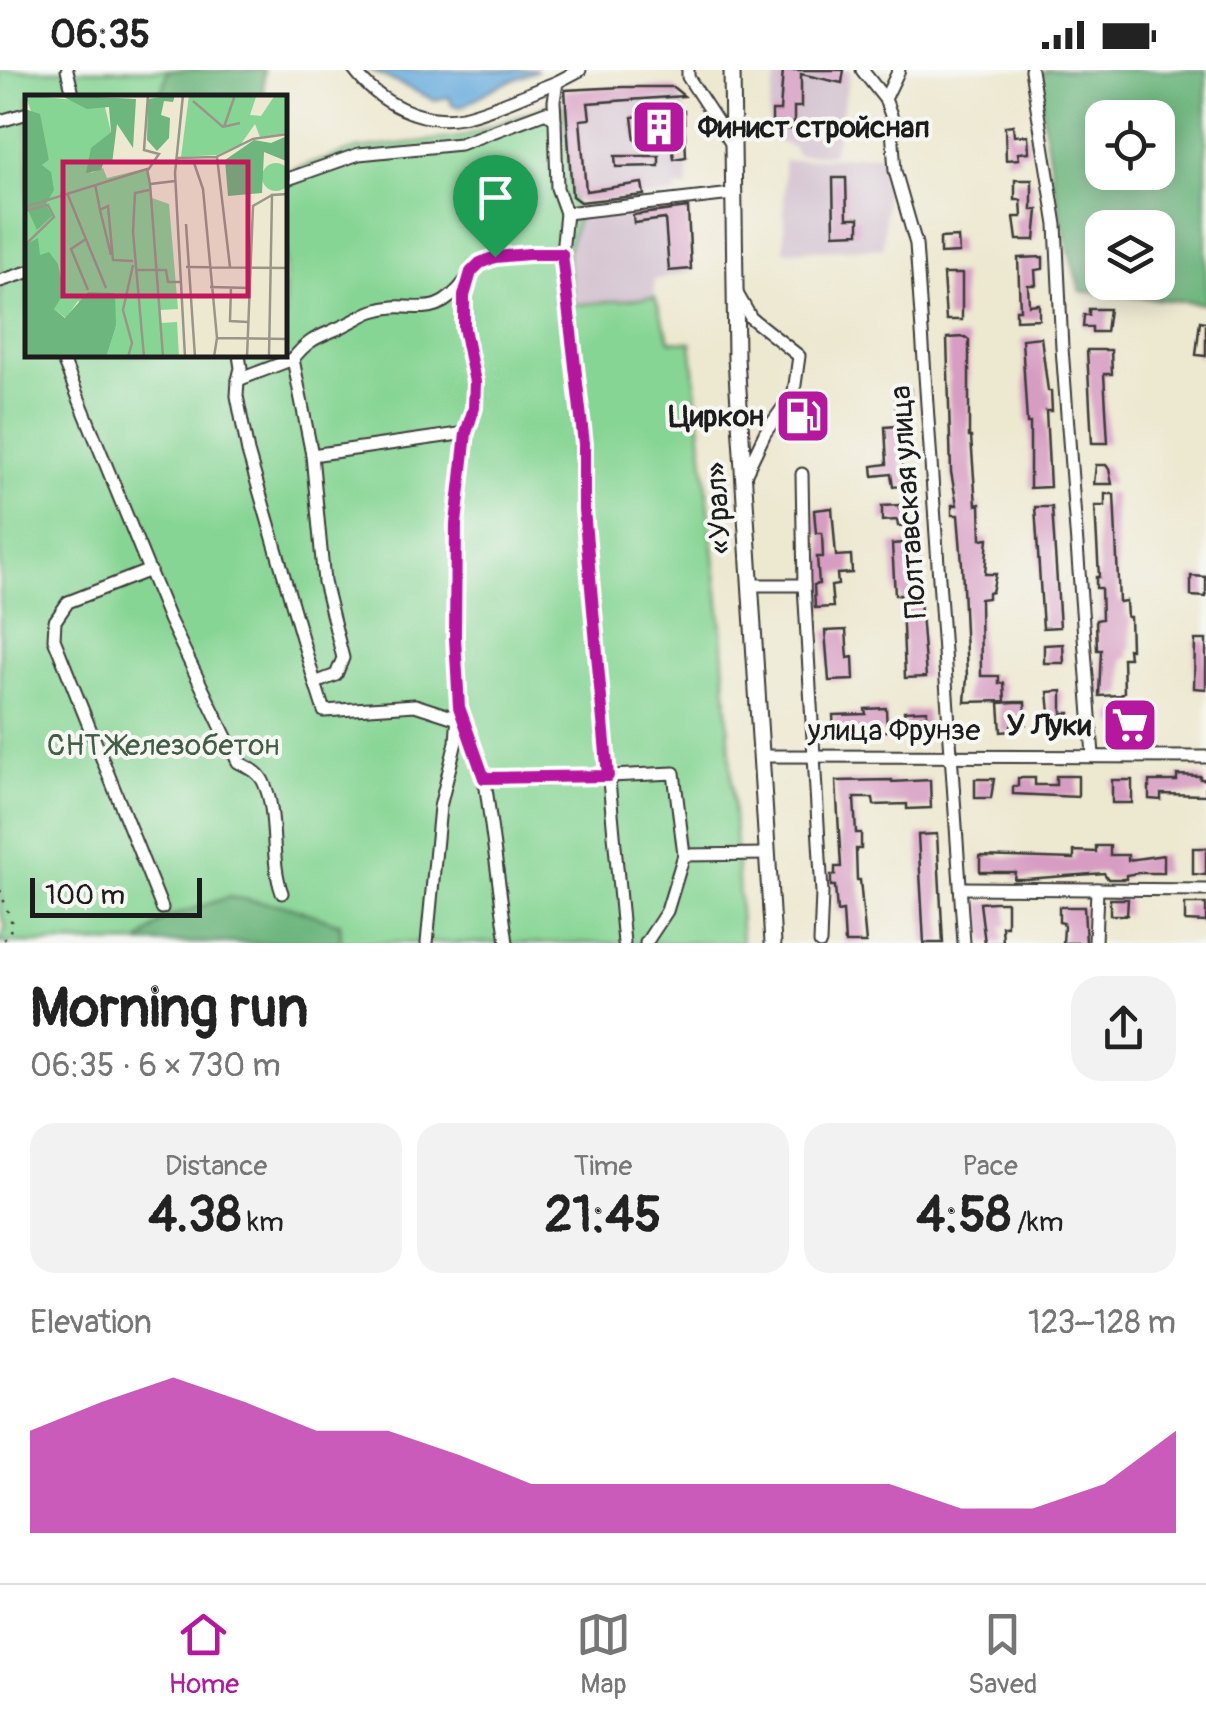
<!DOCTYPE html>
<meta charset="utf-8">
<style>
body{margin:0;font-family:Pangolin,sans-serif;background:#f2f2f2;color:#222;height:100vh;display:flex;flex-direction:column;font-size:38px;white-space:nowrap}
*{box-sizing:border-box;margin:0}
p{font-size:32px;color:#767676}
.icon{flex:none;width:55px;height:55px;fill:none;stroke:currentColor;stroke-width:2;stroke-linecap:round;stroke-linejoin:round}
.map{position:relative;height:873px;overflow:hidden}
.side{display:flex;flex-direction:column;background:#fff;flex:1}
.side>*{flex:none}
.fabs{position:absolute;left:1085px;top:30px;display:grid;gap:20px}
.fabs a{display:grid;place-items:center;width:90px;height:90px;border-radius:20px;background:#fff;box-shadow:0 5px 25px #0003;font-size:50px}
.scale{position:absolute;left:30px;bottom:25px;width:172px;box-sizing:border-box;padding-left:10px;border:5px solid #1c1c1c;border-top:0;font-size:28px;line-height:35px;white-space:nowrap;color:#1c1c1c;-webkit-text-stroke:8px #f6f6f2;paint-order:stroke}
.pin{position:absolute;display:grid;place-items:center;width:85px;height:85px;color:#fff;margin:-102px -42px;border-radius:50% 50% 50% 0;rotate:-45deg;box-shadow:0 0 10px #0007}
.pin .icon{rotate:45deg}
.round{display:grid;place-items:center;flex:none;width:105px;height:105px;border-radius:30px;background:#f2f2f2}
.overview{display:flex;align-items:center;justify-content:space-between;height:170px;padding:0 30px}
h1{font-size:55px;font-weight:700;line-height:75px}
.stats{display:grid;grid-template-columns:repeat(3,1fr);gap:15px;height:170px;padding:10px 30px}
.stats div{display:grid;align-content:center;border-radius:25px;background:#f2f2f2;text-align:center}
.stats b{font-size:50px;font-weight:700}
.stats small{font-size:28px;font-weight:400}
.stats p{font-size:28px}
.chart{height:280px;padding:20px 30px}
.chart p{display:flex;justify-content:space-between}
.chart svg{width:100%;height:180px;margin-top:10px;fill:#b5179e;opacity:.7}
.status{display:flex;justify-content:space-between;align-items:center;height:70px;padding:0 50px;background:#fff;direction:ltr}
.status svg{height:28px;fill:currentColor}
.menu{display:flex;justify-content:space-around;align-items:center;height:140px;border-top:2px solid #e0e0e0;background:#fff;font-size:28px;color:#767676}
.menu a{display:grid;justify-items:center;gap:5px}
.menu .on{color:#b5179e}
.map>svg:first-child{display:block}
.industrial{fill:#d0bdcc}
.green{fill:#87d594;stroke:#527858;stroke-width:2.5}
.forest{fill:#6db67e;stroke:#44694d;stroke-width:2.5;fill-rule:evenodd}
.water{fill:#68abdd;stroke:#42647c;stroke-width:2.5}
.building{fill:#d79cc2}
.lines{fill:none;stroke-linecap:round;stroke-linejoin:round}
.minor-casing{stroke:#3b3b37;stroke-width:15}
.highway-casing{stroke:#3b3b37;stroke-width:19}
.path{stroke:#3b3b37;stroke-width:2.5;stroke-dasharray:2.5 8;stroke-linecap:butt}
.minor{stroke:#fff;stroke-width:11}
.highway{stroke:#fff;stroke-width:15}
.route-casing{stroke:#fff;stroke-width:20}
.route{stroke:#b5179e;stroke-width:12}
.labels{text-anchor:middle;stroke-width:8;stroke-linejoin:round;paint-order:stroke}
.poi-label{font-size:30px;font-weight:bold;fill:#1c1c1c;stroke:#f6f6f2;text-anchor:end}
.street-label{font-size:30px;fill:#1c1c1c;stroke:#f6f6f2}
.park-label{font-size:30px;fill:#415d46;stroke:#f6f6f2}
.inset-road{fill:none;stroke:#999688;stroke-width:2.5}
.view{fill:#c2185b;fill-opacity:0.15;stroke:#c2185b;stroke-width:5}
.inset-edge{fill:none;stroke:#1c1c1c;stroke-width:5}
</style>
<div class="status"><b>06:35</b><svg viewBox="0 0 49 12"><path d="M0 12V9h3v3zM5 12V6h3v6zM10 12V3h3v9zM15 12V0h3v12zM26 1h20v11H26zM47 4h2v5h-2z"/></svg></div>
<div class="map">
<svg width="1206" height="873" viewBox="0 0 1206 873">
<rect width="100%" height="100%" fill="#f6f6f2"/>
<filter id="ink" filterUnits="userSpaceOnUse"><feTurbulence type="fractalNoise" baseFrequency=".01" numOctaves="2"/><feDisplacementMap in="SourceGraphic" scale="20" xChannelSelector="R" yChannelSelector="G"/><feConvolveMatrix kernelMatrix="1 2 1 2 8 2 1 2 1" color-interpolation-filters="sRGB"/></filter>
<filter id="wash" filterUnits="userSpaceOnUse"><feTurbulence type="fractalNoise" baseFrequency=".0048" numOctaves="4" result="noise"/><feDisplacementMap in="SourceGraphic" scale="40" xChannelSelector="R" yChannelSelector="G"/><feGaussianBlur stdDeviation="2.25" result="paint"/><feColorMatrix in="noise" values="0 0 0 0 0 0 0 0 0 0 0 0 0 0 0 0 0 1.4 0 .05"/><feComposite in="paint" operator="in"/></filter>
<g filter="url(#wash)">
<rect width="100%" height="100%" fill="#ede8d0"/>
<g class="industrial">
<polygon points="777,0 851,0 834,80 830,84 797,85 794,78 770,69 769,41"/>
<polygon points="623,17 674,17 683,33 688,118 675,118 675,124 583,134 572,126 563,21"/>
<polygon points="888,84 883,178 784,181 784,91"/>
<polygon points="688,135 692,201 654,210 655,227 573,235 567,182 578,148"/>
</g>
<polygon class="green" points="0,0 168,0 160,27 28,28 28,285 285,285 285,102 357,79 462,67 546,36 564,36 572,126 578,148 567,182 573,235 655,227 670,271 691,272 722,559 742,873 341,873 340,853 166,848 139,873 0,873 6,857 0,841"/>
<g class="forest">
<polygon points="168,0 264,0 263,27 160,27"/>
<path d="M1046 0H1206V234L1080 221C1062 158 1042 71 1040 6ZM1102 48H1158V102H1102ZM1102 158H1158V212H1102Z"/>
<polygon points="229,827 288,836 340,854 341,873 139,873 165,848"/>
</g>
<polygon class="water" points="370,0 538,0 498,16 461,37 452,35 449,27 434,30"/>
<g id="blocks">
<g class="building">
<polygon points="783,0 844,0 842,13 801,4 801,37 794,37 794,59 772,59 772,41 780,41"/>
<polygon points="623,17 673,17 684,26 588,33 590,49 580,50 586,121 642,113 644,125 580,132 572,126 565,20"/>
<polygon points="684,41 686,87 674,89 671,67 635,70 632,47"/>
<polygon points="1013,55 1014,66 1028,65 1029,82 1018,83 1019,89 1006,90 1005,56"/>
<polygon points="615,86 659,86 659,96 616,97"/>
<polygon points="833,108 846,108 847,148 859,148 859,163 834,164"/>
<polygon points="1015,110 1032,110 1032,140 1038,140 1035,170 1017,170 1014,147 1022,147 1021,130 1015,130"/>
<polygon points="688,138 691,199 669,201 665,149 634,153 633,145"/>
<polygon points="958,167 959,183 940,184 940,168"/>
<polygon points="1043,187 1043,199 1035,200 1036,215 1028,215 1029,235 1039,234 1039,249 1016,250 1016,240 1020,240 1018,188"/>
<polygon points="943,204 962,204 962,250 946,250"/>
<polygon points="1089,239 1109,239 1106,262 1092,262 1092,257 1083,257 1084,245 1089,245"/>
<polygon points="1200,251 1206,252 1206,286 1196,285"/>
<polygon points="965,267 969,270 969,367 971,367 976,435 980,434 981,469 988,468 985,504 996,504 992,522 988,523 988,528 980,529 981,606 999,606 999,614 1004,613 1005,631 965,632 967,607 962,494 958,445 952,445 952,435 957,435 951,402 947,268"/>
<polygon points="1041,267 1048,321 1051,321 1052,341 1046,341 1050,417 1030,418 1030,353 1027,353 1022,269"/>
<polygon points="1087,280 1111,280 1112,304 1104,304 1108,373 1092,373"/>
<polygon points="910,319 911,377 900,378 902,399 910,398 911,415 893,417 891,404 873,406 872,396 887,394 885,357 897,356 895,321"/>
<polygon points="1096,395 1106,395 1109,399 1112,414 1094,414"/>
<polygon points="1105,424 1114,424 1119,532 1126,531 1127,547 1130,547 1131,579 1128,579 1129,588 1123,588 1124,622 1121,625 1099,626 1101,580 1097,580 1096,550 1102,549 1101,518 1096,518 1096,507 1099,507 1095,436 1105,436"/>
<polygon points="899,435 899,439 914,438 915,455 898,456 897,450 882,451 882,436"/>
<polygon points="1035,437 1052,437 1060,557 1043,558"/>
<polygon points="832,438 836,486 851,485 852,503 837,504 838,515 831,516 833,537 815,538 814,515 819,514 817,487 823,487 822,463 816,463 814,440"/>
<polygon points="918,472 920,498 907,499 909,517 919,517 926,607 905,608 902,531 900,525 895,525 892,474"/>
<polygon points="1191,506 1206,507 1206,527 1191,526"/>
<polygon points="846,560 848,588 853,587 854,610 829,611 825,561"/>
<polygon points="1195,570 1206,570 1206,619 1194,618"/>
<polygon points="1063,574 1064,593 1044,593 1044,575"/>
<polygon points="1062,621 1062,643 1070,643 1070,653 1051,654 1048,622"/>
<polygon points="1015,632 1025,632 1026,654 1011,655 1011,661 1001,662 999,633"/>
<polygon points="886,638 887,661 834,664 833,645 866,644 865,639"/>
<polygon points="927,640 927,659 905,660 904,641"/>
<polygon points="1145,642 1145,662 1119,662 1119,657 1112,652 1112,643"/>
<polygon points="1177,705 1200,706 1200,709 1205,709 1206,725 1161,724 1161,730 1149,729 1149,711 1177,711"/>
<polygon points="1056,706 1078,706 1078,727 1013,724 1013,716 1018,716 1018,708 1035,708 1035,715 1056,715"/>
<polygon points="975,709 994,709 991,728 975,728"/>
<polygon points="892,710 892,712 930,710 931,738 907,739 907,734 874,735 873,728 854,728 856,763 861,763 861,779 856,779 857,810 860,810 866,873 845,873 843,841 837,842 835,816 831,816 831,805 835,805 835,797 841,797 836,711"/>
<rect x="1112" y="710" width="20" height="23"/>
<polygon points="937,764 943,873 924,873 918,765"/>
<polygon points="1096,776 1110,776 1110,785 1128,785 1128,790 1164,785 1164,803 1138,803 1126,805 1126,809 1108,809 1104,803 1026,809 1014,809 1015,802 980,802 980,786 1074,789 1074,781 1096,782"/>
<polygon points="1193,778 1206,778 1206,805 1193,804"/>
<polygon points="1110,829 1128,829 1127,845 1110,845"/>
<polygon points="994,832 1007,832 1007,856 1002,856 1003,873 985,873 980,833"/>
<polygon points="1185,834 1206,834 1206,852 1185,851"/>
<polygon points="1059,837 1084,837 1086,873 1063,873 1064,857 1063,853 1059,852"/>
</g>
</g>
</g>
<g filter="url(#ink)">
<use href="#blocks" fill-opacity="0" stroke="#3b3b37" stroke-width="2.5"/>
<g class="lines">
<g class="minor-casing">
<g id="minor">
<polyline points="67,0 72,20 68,28"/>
<path d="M354 0C378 32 421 55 462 47 494 40 527 23 557 12"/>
<polyline points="688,0 688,7 731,73"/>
<polyline points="862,0 885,29 891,45 895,101 916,174 964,873"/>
<polyline points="1031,0 1056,155 1062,278 1093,685"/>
<polyline points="885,29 899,0"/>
<polyline points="555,50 554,31 557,12 580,0"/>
<polyline points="0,51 28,43"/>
<polyline points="285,110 359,84 460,74 546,42 555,50 557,118 566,143 732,124"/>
<polyline points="566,143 562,183 584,374 584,440 624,873"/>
<polyline points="0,211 28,202"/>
<polyline points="735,220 751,248 799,286 794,322 765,363 745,405"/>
<path d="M61 285 169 549 238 692C247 697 258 701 263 711 279 743 269 788 282 823"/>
<polyline points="239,285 241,298 238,310 293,289 312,385 324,512 343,588 336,605 315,613 324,641 415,635 458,649"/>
<path d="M293 289C311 266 321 267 345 255 354 251 364 244 373 241 415 227 431 256 466 210"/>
<polyline points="238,310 237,326 248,382 315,613"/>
<polyline points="312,385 466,363"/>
<polyline points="802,404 804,515 822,823 820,873"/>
<polyline points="150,500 68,532 55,551 54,569 162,838"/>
<polyline points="750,515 804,515"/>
<polyline points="761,686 1206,687"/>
<polyline points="484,708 546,709 674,703 684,785 767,784"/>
<polyline points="961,818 1206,820"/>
<polyline points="427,873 440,737 456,672 458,645"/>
<polyline points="507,873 486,718 459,637 455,568 456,454 466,363 474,338 475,312 464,258 464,226 471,203 480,193 495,187 562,183"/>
<polyline points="646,873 667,841 684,785"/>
<polyline points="1095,873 1097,819"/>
</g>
</g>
<g class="highway-casing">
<polyline id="highway" points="732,0 736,288 773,873"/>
</g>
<polyline class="path" points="0,820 13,856 2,873"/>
<use href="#minor" class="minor"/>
<use href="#highway" class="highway"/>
</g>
</g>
<g class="lines" filter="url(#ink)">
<g class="route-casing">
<polygon id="route" points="529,184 562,184 584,374 584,440 608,706 484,708 459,637 455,568 456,454 466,363 474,338 475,312 464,258 464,226 471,202 480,193 495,187"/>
</g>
<use href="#route" class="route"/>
</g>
<defs>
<g id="building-square" transform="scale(2.875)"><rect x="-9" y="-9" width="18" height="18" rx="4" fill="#b5179e" stroke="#f6f6f2"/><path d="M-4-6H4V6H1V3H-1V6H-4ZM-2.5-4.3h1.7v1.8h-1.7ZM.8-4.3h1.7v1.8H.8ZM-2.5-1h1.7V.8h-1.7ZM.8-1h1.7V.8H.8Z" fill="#fff"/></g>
<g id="fuel-square" transform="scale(2.875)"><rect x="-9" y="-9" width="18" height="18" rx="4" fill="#b5179e" stroke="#f6f6f2"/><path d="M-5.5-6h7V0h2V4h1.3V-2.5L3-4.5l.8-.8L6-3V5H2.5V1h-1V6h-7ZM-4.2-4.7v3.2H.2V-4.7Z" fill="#fff"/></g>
<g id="supermarket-square" transform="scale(2.875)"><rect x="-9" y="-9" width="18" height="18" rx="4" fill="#b5179e" stroke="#f6f6f2"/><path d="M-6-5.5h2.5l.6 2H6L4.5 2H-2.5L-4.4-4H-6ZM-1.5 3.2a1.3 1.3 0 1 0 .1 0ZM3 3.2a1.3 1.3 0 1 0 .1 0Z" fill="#fff"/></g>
</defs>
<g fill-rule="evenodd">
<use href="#building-square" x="659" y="57"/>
<use href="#fuel-square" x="803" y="346"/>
<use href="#supermarket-square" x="1130" y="655"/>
</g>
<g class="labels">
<g class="poi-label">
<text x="698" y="67" text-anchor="start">Финист стройснап</text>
<text x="764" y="356">Циркон</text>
<text x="1091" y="665">У Луки</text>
</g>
<g class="street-label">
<text transform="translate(908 432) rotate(-94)" y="10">Полтавская улица</text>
<text transform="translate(718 438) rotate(-93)" y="10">«Урал»</text>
<text x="894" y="670">улица Фрунзе</text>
</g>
<g class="park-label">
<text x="163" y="685">СНТ Железобетон</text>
</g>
</g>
<g transform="translate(25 25)">
<rect width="262" height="262" fill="#ede8d0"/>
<path d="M0 0 79 8 86 37 72 49 66 78 78 73 82 83 122 73 127 103 144 109 153 214 135 215 136 228 152 227 154 262H70L82 260 91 231 53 206 41 223 29 214 15 161 0 150V109L13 135 21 109 17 70 24 65ZM164 0H225L231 2 225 20 236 21 250 0H262V38L235 42 230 29 216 49 192 60 156 62ZM237 82a14 14 0 1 1 28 0a14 14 0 1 1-28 0Z" fill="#87d594"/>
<path d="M35 0 111 4 108 53 92 29 87 69 79 66 76 75 61 78 66 53 86 37 84 12 62 14ZM150 0 148 7 139 6 136 20 145 23 144 43 132 56 122 45 123 4ZM0 14 15 19 24 65 17 70 26 77 29 95 21 109 27 121 12 135 0 109ZM262 41 261 66 239 57 237 98 203 101 200 65 229 45 246 48ZM13 143 15 160 24 157 33 169 39 198 29 214 40 223 63 197 90 198 91 231 82 260 0 262V150Z" fill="#6db67e"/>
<path class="inset-road" d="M158 0 150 78 160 262M168 6 198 32 215 28M199 32 210 0M192 62 205 172M152 63 191 62 228 44 263 39M168 65 178 94 192 243 189 262M123 75 134 59 119 55 123 0M70 89 75 115 83 111 88 165 108 166M125 89 138 262M42 98 81 193M0 112 122 74 125 89 150 86M75 115 86 160M0 116 23 110 29 122 0 150M161 129 170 262M61 144 46 154 63 195M161 172 263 173M112 175H141L143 187H155M185 192 225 193M206 192 205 226 223 227M192 243 263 244M103 262 107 248 98 215 108 170M119 262 108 137 110 98 124 95M222 262 228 111 247 100M244 262 247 100 263 99"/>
<path class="view" d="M38 67H223V201H38Z"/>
<rect width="262" height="262" class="inset-edge"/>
</g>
</svg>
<div class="fabs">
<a><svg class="icon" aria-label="locate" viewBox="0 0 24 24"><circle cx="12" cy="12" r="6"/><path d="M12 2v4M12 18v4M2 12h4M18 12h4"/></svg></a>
<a><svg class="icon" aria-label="layers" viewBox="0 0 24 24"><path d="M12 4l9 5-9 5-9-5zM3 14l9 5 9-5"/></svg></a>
</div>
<div class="scale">100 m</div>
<div class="pin" style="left:495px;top:187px;background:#1e9e55"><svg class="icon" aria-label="arrive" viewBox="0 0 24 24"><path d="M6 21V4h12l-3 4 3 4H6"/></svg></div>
</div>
<section class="side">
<div class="overview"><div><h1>Morning run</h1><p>06:35 · 6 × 730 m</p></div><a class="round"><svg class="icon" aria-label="share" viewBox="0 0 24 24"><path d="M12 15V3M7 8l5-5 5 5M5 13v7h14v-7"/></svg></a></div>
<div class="stats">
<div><p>Distance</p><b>4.38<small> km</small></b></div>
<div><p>Time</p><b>21:45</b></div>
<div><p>Pace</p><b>4:58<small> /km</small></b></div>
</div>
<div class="chart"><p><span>Elevation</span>123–128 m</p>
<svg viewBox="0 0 160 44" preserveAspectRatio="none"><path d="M0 44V19L10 12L20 6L30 12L40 19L50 19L60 25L70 32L80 32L90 32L100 32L110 32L120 32L130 38L140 38L150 32L160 19V44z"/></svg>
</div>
</section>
<nav class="menu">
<a class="on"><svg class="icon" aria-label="home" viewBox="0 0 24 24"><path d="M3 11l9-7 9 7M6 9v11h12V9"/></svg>Home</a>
<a><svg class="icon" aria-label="map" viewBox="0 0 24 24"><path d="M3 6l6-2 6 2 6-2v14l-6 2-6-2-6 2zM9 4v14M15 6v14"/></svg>Map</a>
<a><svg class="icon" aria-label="saved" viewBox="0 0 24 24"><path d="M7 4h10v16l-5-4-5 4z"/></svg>Saved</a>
</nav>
